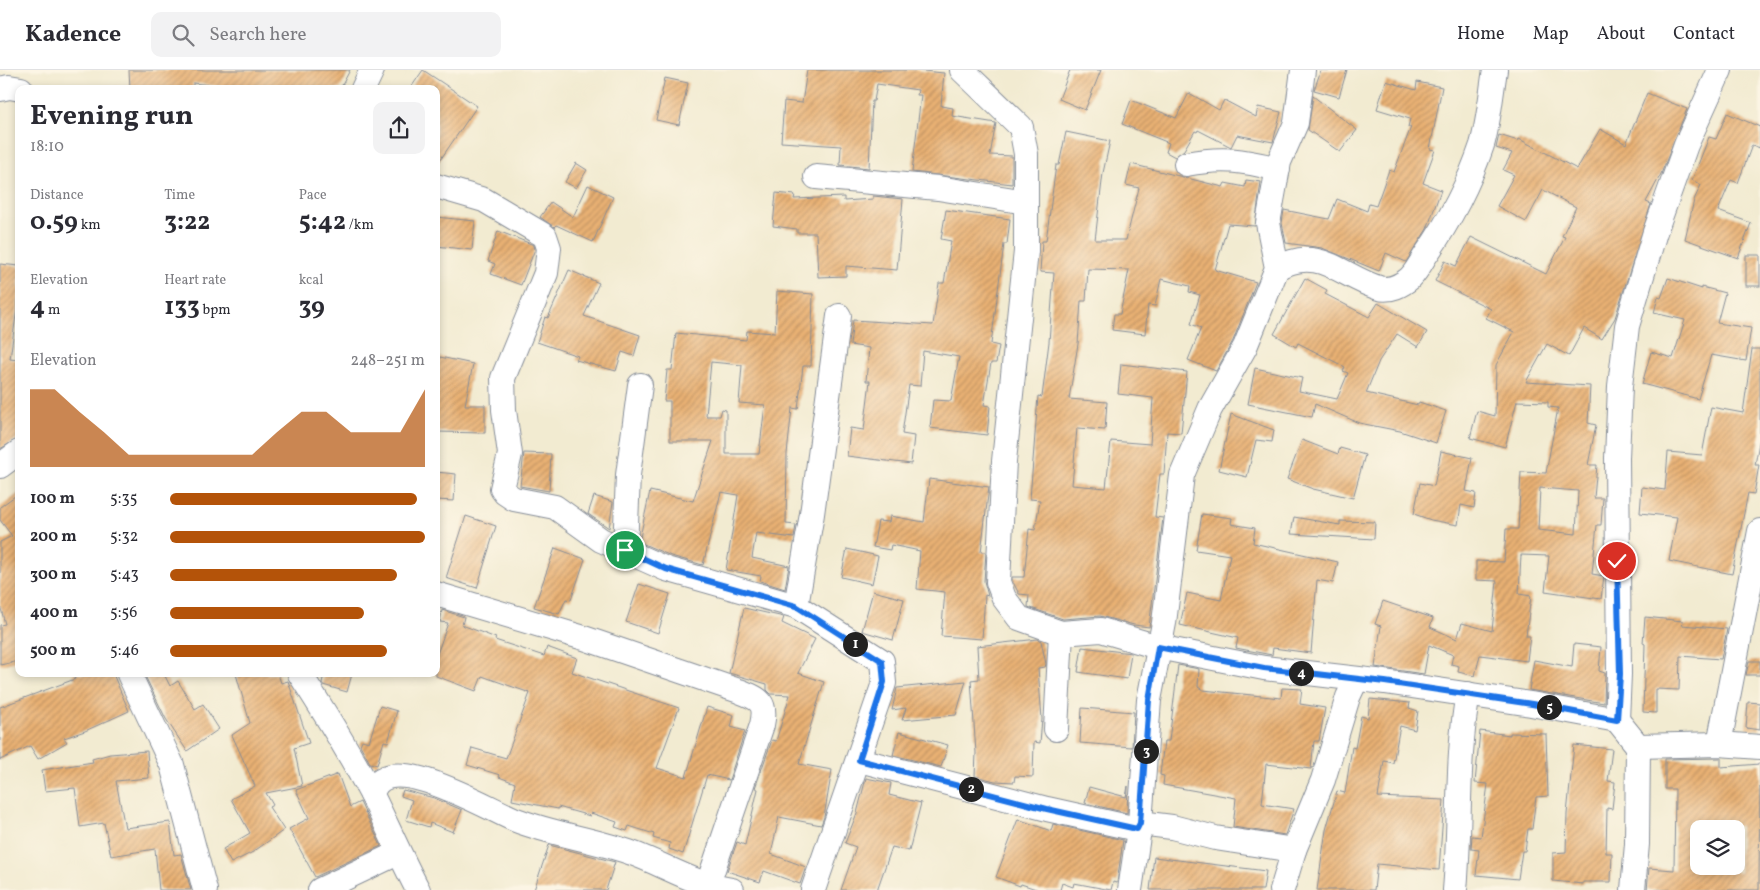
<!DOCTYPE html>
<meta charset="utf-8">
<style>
body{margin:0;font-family:Vollkorn,serif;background:#f2f2f3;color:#2b2b33;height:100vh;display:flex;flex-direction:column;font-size:19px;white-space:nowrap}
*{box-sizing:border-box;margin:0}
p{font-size:16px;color:#7c7c81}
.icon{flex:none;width:28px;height:28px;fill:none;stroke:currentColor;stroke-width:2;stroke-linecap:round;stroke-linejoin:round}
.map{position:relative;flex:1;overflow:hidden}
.side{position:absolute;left:15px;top:15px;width:425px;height:592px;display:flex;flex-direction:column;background:#fff;border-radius:10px;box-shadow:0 2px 8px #0003}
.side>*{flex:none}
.buttons{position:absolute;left:1690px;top:750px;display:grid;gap:10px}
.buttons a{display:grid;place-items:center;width:55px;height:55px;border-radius:10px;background:#fff;box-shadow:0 2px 8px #0003;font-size:25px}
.pin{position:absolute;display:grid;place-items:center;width:42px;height:42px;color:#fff;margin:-21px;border:2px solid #fff;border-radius:50%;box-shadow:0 1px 5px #0007}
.km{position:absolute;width:25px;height:25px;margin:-12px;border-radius:50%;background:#222;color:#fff;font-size:14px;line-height:25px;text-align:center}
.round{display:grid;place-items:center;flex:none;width:52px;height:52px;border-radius:10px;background:#f2f2f3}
.summary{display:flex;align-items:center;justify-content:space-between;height:85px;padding:0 15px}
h1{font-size:28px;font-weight:700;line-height:38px}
.metrics{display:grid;grid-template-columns:repeat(3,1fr);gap:8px;height:85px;padding:5px 15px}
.metrics div{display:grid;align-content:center}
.metrics b{font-size:25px;font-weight:700}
.metrics small{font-size:14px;font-weight:400}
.metrics p{font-size:14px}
.chart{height:140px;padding:10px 15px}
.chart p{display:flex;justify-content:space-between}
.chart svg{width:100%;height:90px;margin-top:5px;fill:#b45309;opacity:.7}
ul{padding:0 15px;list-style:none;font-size:16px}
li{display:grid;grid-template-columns:80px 60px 1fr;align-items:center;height:38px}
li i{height:12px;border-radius:6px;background:#b45309}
header{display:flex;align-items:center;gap:30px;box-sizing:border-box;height:70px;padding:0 25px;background:#fff;border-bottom:1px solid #e1e1e2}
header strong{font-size:24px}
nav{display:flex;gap:28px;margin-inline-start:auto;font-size:18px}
.search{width:350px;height:45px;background:#f2f2f3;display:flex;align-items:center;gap:12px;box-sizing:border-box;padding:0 18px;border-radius:10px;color:#7c7c81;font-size:19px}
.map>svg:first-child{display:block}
.building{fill:url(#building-hatch);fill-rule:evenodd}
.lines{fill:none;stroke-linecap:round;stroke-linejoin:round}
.minor-casing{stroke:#868d98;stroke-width:26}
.minor{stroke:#fff;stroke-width:24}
.route-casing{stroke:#fff;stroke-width:10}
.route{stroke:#1a73e8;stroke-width:6}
</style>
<header>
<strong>Kadence</strong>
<div class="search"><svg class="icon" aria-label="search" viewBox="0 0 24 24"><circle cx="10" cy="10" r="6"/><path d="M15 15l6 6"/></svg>Search here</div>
<nav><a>Home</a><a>Map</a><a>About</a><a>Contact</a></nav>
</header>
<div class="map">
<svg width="1760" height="820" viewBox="0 0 1760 820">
<defs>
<pattern id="building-hatch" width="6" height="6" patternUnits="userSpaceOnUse" patternTransform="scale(1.25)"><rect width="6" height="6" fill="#e9b173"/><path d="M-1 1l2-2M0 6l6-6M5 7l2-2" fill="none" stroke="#bc9062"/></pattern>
</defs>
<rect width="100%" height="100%" fill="#fcf5e5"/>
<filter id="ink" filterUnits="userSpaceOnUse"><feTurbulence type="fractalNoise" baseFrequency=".02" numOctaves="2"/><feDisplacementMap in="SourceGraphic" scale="10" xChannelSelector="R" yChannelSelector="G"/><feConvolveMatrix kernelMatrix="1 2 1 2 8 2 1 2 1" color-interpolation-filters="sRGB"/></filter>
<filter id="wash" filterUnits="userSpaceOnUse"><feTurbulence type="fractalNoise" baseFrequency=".0096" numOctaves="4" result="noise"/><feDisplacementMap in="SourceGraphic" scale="20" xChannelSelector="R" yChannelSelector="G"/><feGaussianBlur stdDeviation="1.12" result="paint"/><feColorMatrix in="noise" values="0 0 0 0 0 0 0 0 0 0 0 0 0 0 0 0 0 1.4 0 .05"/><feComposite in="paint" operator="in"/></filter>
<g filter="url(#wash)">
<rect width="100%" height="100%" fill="#f2ebd1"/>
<g id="blocks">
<g class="building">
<polygon points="129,0 350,0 340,19 263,19 233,15 233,18 193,13 193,19 130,19"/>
<polygon points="423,0 477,36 436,96 436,19 410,19"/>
<polygon points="807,0 913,0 944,3 941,36 953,38 952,46 996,53 990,85 1012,86 1012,114 912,102 921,25 917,25 918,20 877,14 874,31 872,31 869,98 840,95 841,76 781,72 784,31 802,33"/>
<polygon points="1070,0 1101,0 1085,40 1059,29"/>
<polygon points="1321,0 1347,0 1339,27 1314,20"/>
<polygon points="665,8 688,13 679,55 656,50"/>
<polygon points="1386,11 1416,20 1417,12 1442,17 1430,79 1435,80 1423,113 1441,120 1427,159 1406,192 1386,183 1379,201 1322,178 1286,173 1282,153 1284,140 1329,149 1337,129 1367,141 1369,134 1376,136 1389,100 1394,102 1411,57 1408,57 1410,49 1377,39"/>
<polygon points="1189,23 1219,40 1224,30 1256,47 1258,37 1281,42 1273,72 1237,65 1231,77 1198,60 1197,62 1195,61 1184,80 1175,87 1166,82 1169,73 1122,54 1131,30 1176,48"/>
<path d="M1647 23 1687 39 1661 104 1646 132 1651 134 1615 248 1602 269 1584 258 1569 286 1547 274 1526 312 1590 316 1588 353 1596 355 1588 395H1597L1594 428H1603L1601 455H1597L1592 504 1604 506 1601 529 1545 521 1549 486 1521 485 1519 524 1531 526 1526 566H1530L1527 591 1480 585 1475 606 1458 602 1459 596 1451 594 1453 585 1429 575 1424 604 1375 597 1381 556 1375 554 1383 531 1433 548 1430 557 1457 569 1462 553 1492 561 1497 511 1476 510V491L1504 492 1506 459H1518L1521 402 1546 403 1558 338 1548 337V332L1517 331 1505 377 1470 368 1477 341 1495 346 1496 295 1514 262 1486 248 1491 239 1435 211 1445 191 1456 196 1471 167 1546 204 1565 167 1562 166 1576 137 1543 120 1526 152 1497 136 1514 105 1503 100 1512 83 1496 78 1499 65 1518 71 1519 69 1577 99 1600 59 1626 74ZM1540 418 1578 421 1576 464 1538 460Z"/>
<polygon points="1313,26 1357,60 1340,82 1308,60"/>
<polygon points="1727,43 1760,57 1760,78 1752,75 1738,113 1731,110 1718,141 1751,153 1738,188 1685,169 1694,130 1701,115 1692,110 1709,67 1716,69"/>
<polygon points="1066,62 1110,71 1103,103 1095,170 1126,170 1139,118 1126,115 1131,94 1223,117 1225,113 1245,117 1246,110 1261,112 1255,156 1228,154 1215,200 1256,212 1233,271 1216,301 1188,290 1201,258 1191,254 1200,225 1189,222 1190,216 1161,209 1155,236 1148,235 1145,264 1112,260 1114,244 1120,244 1129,200 1088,199 1086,231 1081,231 1078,274 1069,329 1107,332 1105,360 1077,358 1072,415 1106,418 1111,371 1150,374 1153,328 1118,324 1121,294 1187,302 1181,363 1167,362 1164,404 1160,404 1155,447 1163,448 1149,557 1134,555 1100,546 1063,549 1028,537 1029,525 1019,524 1012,510 1012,507 1024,507 1029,459 1035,460 1040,430 1030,429 1038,326 1042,327 1049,272 1054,203 1040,202 1042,171 1046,171 1056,95 1059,95"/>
<polygon points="576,93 587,100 576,118 565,112"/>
<polygon points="588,115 613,127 593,172 556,155 554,157 540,147 551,132 573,147"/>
<polygon points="776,123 795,125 794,129 844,127 844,131 873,129 873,126 903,129 897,200 846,196 846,206 818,207 816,163 797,163 797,159 773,156"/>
<polygon points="946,140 1010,149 1007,174 1004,174 991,274 999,276 996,293 991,293 984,335 990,336 987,365 930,358 933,330 951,331 959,287 923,281 920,316 909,315 902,364 914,366 911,394 847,386 850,358 864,360 870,311 866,311 869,278 850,275 853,250 933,255 939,213 944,213 951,171 941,169"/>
<polygon points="436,147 475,151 472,180 436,176"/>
<polygon points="498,161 534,175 535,179 521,215 491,204 495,194 488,191"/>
<rect x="1746" y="185" width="14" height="31"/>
<polygon points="0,194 19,196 19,223 10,289 19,290 19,368 0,379"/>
<polygon points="569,200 599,213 584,246 640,265 634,286 622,282 616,301 576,290 578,286 537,272 545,247 548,248"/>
<polygon points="1305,208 1327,220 1325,224 1369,247 1378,233 1427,262 1418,277 1397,264 1379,291 1366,323 1418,335 1419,332 1446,341 1436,373 1400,361 1359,353 1315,334 1312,347 1248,334 1255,298 1302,308 1299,321 1337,329 1348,303 1343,301 1345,297 1298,273 1296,277 1274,264"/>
<polygon points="1668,208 1702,219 1702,217 1725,223 1717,253 1751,258 1746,291 1711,285 1698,329 1642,314 1651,282 1673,288 1685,250 1654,243 1658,227 1661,228"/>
<path d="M777 221 813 224 811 296H803L798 339 792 338 787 384 786 454 796 455 794 468 756 463 752 488 789 496 785 519 760 511 761 506 726 500 738 425 721 422 703 495 671 486 639 472 650 421 693 431 713 371H670V331H664L667 300H672L676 263 746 270 747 261 775 263ZM711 292 742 295 739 333 765 335 759 384H726V340L722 339 720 346H706Z"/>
<polygon points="1752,279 1760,279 1760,367 1755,395 1759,395 1754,424 1748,423 1732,504 1669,491 1677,447 1640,443 1642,417 1665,420 1668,382 1702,385 1711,337 1743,343"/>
<polygon points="440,287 473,294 465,335 485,335 485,363 436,362 436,309"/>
<polygon points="1231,344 1274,360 1272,372 1256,370 1247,407 1219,400"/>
<polygon points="1302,370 1338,384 1340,378 1365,385 1353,428 1313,419 1287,409"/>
<polygon points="1441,381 1472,388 1466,421 1476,423 1474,438 1461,435 1458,455 1431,450 1414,444 1420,413 1434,416"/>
<polygon points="524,383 551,384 549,421 520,416"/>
<polygon points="436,402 456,404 454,431 436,430"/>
<polygon points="929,409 989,417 981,482 986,482 984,511 988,526 985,525 982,569 941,566 945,522 917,519 920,481 891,475 890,480 873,477 878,451 889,452 890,446 924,452"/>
<polygon points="19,423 19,591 0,595 0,555 5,554 0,535 0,472 12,466 0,450 0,437"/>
<polygon points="594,426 613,432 609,458 588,444"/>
<polygon points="1202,444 1232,448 1231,454 1255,458 1253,473 1338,492 1333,513 1317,510 1311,583 1273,578 1272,585 1236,578 1238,568 1180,555 1187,523 1221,530 1230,485 1196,480"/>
<polygon points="466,446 496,456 477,518 446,508"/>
<polygon points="1294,447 1340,455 1340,451 1375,452 1374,469 1291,464"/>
<polygon points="555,478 585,489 571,530 566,529 559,544 534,537"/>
<polygon points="847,479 878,486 872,514 841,507"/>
<polygon points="639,514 670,524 658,563 626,552"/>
<polygon points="873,521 904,529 893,570 862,561"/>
<polygon points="744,538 784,547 782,553 815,569 798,603 824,612 799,694 832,700 824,747 821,755 779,747 771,784 806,797 800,814 764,801 760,812 727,801 737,772 745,775 758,719 755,718 772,670 776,671 790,625 771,624 767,620 767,614 729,603"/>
<polygon points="442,540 464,547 462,555 496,568 495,570 544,586 547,577 577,588 572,602 679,638 657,698 686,707 707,637 734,645 731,657 745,661 729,710 707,705 683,784 669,779 670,773 653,768 654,764 629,756 627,761 615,757 617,752 591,743 590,746 558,737 558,739 512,730 515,713 499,707 500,705 467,695 472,678 506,688 530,623 482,606 476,621 436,606 436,587 448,553 440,552"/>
<polygon points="1645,547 1683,551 1682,555 1727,559 1721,589 1680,586 1679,620 1656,619 1656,643 1643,642 1645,574 1643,573"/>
<polygon points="1038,569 1041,571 1046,594 1045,597 1038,598 1042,649 1040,673 1034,672 1033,707 1015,706 1014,712 995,711 975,706 976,683 971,610 979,609 977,576"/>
<polygon points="1574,574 1601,577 1599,601 1605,603 1604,633 1529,620 1534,590 1572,597"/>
<polygon points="1082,577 1131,583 1127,609 1078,602"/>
<polygon points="1749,591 1760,591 1760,605 1746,605"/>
<polygon points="1178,595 1199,599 1198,617 1203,620 1281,628 1282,618 1302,619 1300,634 1325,638 1319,671 1314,671 1311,699 1266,694 1262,734 1294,739 1285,765 1233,757 1236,728 1163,715 1164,706 1160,705 1164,671 1169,671"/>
<polygon points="73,604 113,604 129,641 85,661 64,668 67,672 38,689 30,676 0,690 0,637 75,609"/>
<polygon points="144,604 164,604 170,616 178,611 195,639 203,634 219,659 187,681 166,649"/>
<polygon points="236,604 278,604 281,613 288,611 309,673 294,678 302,716 266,723 273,735 269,737 284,760 253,782 231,793 223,779 250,763 231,729 255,716 232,665 250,653"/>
<polygon points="324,604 352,604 347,622 323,615 322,613"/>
<polygon points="966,611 956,645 902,650 906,638 892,640 897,618"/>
<polygon points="1370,629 1410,633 1409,638 1418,641 1415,660 1400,656 1393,693 1384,691 1378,727 1444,730 1439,800 1377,794 1374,820 1317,820 1326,760 1337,721 1345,723 1352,677 1355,678 1361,646 1368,648"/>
<polygon points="1748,632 1760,633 1760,660 1746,658"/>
<polygon points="380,636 397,641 388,672 384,671 377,695 370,693 360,675 362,670 369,672"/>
<polygon points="1082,638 1134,642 1132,677 1080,673"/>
<polygon points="1480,661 1510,665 1510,663 1546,664 1548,726 1536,727 1532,759 1528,759 1525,781 1522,781 1518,809 1476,805 1479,780 1471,779 1472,766 1481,767 1488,714 1475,713"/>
<polygon points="899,662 948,675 941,697 893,685"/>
<polygon points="1574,675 1612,679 1608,711 1615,712 1612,739 1607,738 1606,783 1612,783 1611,812 1583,812 1583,814 1553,811 1553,783 1566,782 1567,744"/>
<polygon points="147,681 149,708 116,711 125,758 170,752 174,785 181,784 191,820 159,820 155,779 111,786 104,753 80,757 75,718 45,721 42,700 93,692 92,689 110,684"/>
<path d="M1721 688V697L1760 694 1759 820H1647L1649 798 1674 800 1675 719H1665V689ZM1740 756 1739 802 1699 798V757Z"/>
<polygon points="338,704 350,737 360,732 381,776 315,807 289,759 309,748 296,720"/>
<polygon points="866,708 891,713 889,725 921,733 909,781 892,777 877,820 841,820 856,777 845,773 857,743"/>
<polygon points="1128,716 1127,743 1085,733 1089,717 1126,727"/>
<polygon points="403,720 434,728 462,740 453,762 430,753 429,757 406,750 412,730 401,726"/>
<polygon points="1018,749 1051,761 1053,754 1123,770 1117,813 1113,812 1111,820 1074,813 1073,817 1062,813 1060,820 1039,820 1021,814 1020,816 996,807"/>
<polygon points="549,775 615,792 606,820 534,820"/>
<polygon points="1154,787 1266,801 1263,820 1150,820"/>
</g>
</g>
</g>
<g filter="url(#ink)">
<use href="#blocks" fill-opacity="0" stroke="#868d98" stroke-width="1"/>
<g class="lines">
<g class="minor-casing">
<g id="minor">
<polyline points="962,0 1021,57 1026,84 1026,181 1004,391 998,512 1004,528 1019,548 1061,563 1101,560 1158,577 1264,598 1385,612 1531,634 1617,650 1638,676 1637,774 1633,820"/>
<polyline points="0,19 9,17 21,19"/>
<polyline points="363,19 372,0"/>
<path d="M1186 94C1222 87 1242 90 1278 99"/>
<polyline points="816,107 938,118 1026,132"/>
<polyline points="436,116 484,130 545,166 549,178 546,203 503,308 504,340 510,384 502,419 505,423 514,429 555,437 601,470 666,499 796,536 882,591 884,613 813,820"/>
<path d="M1277 198C1320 175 1340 206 1379 218 1390 221 1402 215 1410 208 1416 202 1421 193 1425 186 1449 152 1469 114 1482 75 1489 51 1491 24 1495 0"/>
<polyline points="0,396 19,382"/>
<polyline points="625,480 628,405 640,315"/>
<path d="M436 524 584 568 739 621C760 629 767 632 762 655L706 820"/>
<polyline points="796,536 812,444 839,246"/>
<polyline points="129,604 172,695 205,820"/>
<path d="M300 604C325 643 349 682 371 723 387 755 401 788 418 820"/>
<polyline points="1617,650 1619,604 1617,388 1620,316 1627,256 1655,162 1686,75 1720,0"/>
<polyline points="1056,659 1061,563"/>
<polyline points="1719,674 1760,461"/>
<polyline points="1638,676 1719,674 1760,677"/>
<polyline points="859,690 1047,739 1137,759"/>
<path d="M372 725C381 673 492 741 516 750 552 764 592 769 629 782 666 795 692 814 732 820"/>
<polyline points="1140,753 1172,757 1215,768 1294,780"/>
<polyline points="320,820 398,783"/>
<polyline points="1130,820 1140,753 1149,630 1164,553 1182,405 1210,339 1245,277 1277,198 1268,153 1279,92 1296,53 1303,0"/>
<polyline points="1282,820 1294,780 1323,710 1348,627 1356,610"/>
<path d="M1455 820C1461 754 1456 689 1468 624"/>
</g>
</g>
<use href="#minor" class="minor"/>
</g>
</g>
<g class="lines" filter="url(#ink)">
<g class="route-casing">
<polyline id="route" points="625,480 666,499 796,536 882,591 884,612 859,690 1047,739 1137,759 1140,753 1149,630 1158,577 1264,598 1385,612 1532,634 1617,650 1620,604 1617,491"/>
</g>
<use href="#route" class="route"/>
</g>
</svg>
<div class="buttons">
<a><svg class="icon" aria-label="layers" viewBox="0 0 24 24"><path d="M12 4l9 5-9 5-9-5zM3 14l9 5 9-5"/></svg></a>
</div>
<div class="pin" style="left:625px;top:480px;background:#1e9e55"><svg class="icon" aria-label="arrive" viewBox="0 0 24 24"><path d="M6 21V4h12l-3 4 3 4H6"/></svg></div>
<div class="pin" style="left:1617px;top:491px;background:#d93025"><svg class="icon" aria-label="check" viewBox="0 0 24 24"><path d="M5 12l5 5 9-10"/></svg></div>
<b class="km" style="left:855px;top:574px">1</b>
<b class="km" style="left:971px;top:719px">2</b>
<b class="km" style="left:1146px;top:681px">3</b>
<b class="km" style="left:1301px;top:603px">4</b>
<b class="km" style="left:1549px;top:637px">5</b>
<section class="side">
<div class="summary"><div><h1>Evening run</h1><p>18:10</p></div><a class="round"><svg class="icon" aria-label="share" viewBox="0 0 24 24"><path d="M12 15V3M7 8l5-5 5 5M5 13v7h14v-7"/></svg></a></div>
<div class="metrics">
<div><p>Distance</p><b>0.59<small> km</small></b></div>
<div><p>Time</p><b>3:22</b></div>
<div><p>Pace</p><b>5:42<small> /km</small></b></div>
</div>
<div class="metrics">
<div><p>Elevation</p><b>4<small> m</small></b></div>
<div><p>Heart rate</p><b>133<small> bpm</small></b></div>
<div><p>kcal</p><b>39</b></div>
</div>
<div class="chart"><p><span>Elevation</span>248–251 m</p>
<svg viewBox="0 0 160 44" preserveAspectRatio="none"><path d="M0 44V6L10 6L20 17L30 27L40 38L50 38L60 38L70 38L80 38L90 38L100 27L110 17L120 17L130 27L140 27L150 27L160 6V44z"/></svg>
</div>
<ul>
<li><b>100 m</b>5:35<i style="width:97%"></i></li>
<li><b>200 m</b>5:32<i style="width:100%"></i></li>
<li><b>300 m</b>5:43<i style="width:89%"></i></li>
<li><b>400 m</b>5:56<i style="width:76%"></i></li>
<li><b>500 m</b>5:46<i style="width:85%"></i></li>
</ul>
</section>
</div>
